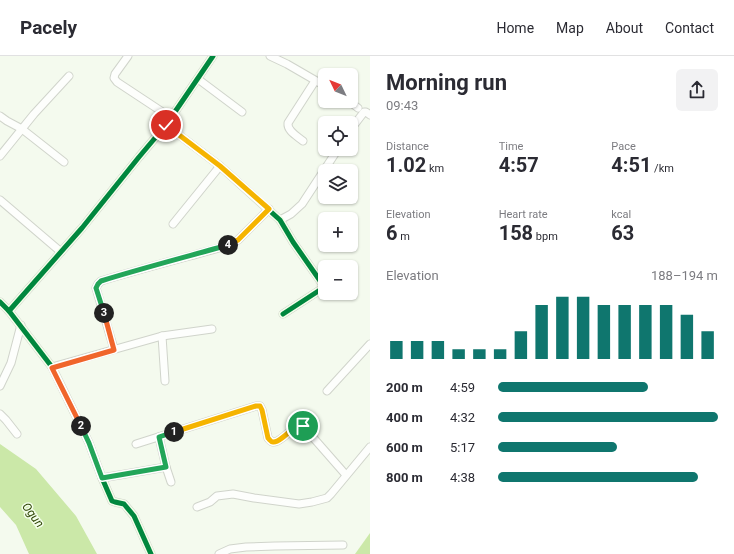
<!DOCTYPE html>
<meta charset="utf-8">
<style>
body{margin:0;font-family:Roboto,sans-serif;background:#f2f2f3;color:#2b2b33;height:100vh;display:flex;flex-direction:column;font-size:15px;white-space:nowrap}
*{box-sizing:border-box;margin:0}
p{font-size:13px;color:#7c7c81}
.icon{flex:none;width:22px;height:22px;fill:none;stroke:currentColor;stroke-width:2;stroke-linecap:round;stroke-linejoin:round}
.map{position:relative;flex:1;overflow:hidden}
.sheet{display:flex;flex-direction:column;background:#fff;width:364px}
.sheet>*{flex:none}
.needle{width:26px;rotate:313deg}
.controls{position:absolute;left:318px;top:12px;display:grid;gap:8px}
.controls a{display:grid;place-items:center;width:40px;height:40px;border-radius:6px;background:#fff;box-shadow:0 1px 3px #0004;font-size:20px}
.pin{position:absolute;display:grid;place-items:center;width:34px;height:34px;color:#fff;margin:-17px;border:2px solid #fff;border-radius:50%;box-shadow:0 1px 4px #0007}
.km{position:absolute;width:20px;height:20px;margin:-10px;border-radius:50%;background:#222;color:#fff;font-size:11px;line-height:20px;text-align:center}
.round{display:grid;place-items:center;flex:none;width:42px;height:42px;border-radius:6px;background:#f2f2f3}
.overview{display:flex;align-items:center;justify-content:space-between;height:68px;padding:0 16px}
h1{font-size:22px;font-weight:700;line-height:30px}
.metrics{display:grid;grid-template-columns:repeat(3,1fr);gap:6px;height:68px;padding:4px 16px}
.metrics div{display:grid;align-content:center}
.metrics b{font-size:20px;font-weight:700}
.metrics small{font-size:11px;font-weight:400}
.metrics p{font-size:11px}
.chart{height:112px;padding:8px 16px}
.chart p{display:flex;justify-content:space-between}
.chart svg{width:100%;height:72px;margin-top:4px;stroke:#0f766e;stroke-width:6}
ul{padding:0 16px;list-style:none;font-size:13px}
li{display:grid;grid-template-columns:64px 48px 1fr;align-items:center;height:30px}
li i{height:10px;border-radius:5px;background:#0f766e}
header{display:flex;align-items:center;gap:24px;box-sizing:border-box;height:56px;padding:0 20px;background:#fff;border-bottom:1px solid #e1e1e2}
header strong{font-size:19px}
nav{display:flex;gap:22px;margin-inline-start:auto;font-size:14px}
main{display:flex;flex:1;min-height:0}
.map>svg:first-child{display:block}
.water{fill:#cbe8a8}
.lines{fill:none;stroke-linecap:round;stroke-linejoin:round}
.minor-casing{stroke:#d0d4cb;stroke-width:9}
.minor{stroke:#fdfefc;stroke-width:7}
.cycleway-casing{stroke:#f4feea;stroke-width:8}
.cycleway{stroke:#00873e;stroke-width:5}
.split-1-casing{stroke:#fff;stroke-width:8}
.split-2-casing{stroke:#fff;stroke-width:8}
.split-3-casing{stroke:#fff;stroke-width:8}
.split-4-casing{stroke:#fff;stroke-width:8}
.split-5-casing{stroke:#fff;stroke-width:8}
.split-1{stroke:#f5b400;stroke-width:5}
.split-2{stroke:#22a559;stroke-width:5}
.split-3{stroke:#f0652b;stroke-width:5}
.split-4{stroke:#22a559;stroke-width:5}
.split-5{stroke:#f5b400;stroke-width:5}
.labels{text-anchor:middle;stroke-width:3;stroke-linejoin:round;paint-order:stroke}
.water-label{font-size:12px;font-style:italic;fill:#2f4606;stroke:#f4feea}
</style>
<header>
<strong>Pacely</strong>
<nav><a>Home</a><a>Map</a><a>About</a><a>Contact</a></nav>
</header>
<main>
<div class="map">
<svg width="370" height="498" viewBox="0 0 370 498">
<rect width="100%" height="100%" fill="#f4faee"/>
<g class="water">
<polygon points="0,388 36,413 76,460 97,498 29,498 16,469 0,451"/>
<polygon points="370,477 370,498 355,498"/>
</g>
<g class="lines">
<g class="minor-casing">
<g id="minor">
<polyline points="128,0 115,18 114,22 117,26 170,61"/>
<polyline points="270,0 287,8 325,30"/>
<polyline points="198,23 242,56"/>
<polyline points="349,45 358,52"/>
<polyline points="0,60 7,65 22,73 64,106"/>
<polyline points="166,69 220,110 280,164 293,186 323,229 323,232 283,258"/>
<polyline points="351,73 364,56 366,56 370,59"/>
<path d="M303 85C297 80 287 75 288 67L315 25"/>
<polyline points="0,100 34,58 69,20"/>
<polyline points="0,144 61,196"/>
<polyline points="280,164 291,158 302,148 338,93"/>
<polyline points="173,168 220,110"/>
<polyline points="0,246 9,255 52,311 89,387 102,422 112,445 115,446 124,448 134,460 151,498"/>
<polyline points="9,255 82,172 139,101 166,69 213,0"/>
<polyline points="162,280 165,325"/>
<path d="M114 293 96 232 98 228 101 225C144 212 187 201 230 189L238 184 269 153"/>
<polyline points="52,311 162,280 212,273"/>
<polyline points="0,330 11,307 21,269"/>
<polyline points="327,335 370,288"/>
<polyline points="0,358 6,364 17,378"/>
<polyline points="159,381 166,411 171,426"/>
<path d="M136 388 256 350H260L262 354 268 382C270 384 271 386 273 386 279 387 293 372 298 368H300L303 370 346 419"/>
<polyline points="102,422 166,411"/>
<polyline points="197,451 210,446 217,440 233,438 254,442 299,448 312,446 327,442 331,438 370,391"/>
<polyline points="219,498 230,493 246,491 275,490 343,489"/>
</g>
</g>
<use href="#minor" class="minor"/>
<g class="cycleway-casing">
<g id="cycleway">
<polyline points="166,69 220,110 280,164 293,186 323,229 323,232 283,258"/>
<polyline points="0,246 9,255 52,311 89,387 102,422 112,445 115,446 124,448 134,460 151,498"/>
<polyline points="9,255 82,172 139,101 166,69 213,0"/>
</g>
</g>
<use href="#cycleway" class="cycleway"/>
</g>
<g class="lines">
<g class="split-1-casing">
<path id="split-1" d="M174 376 256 350H260L262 354 268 382C270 384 271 386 273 386 279 387 293 372 298 368H300L303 370"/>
</g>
<g class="split-2-casing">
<polyline id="split-2" points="81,370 89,387 102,422 166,411 159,381 174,376"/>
</g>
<g class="split-3-casing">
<polyline id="split-3" points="81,370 52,312 114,294 104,257"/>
</g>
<g class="split-4-casing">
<path id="split-4" d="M104 257 96 232 98 228 101 225C143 212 186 201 228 189"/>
</g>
<g class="split-5-casing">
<polyline id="split-5" points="166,69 220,110 269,153 238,184 228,189"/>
</g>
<use href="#split-1" class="split-1"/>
<use href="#split-2" class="split-2"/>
<use href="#split-3" class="split-3"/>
<use href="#split-4" class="split-4"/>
<use href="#split-5" class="split-5"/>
</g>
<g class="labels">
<g class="water-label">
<text transform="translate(33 459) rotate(53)" y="4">Ogun</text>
</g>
</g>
</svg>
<div class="controls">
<a><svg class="needle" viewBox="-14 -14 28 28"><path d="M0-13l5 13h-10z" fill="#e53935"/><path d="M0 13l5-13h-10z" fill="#7c7c81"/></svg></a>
<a><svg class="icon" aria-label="locate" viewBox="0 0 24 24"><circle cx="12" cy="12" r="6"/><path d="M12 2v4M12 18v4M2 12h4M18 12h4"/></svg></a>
<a><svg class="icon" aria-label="layers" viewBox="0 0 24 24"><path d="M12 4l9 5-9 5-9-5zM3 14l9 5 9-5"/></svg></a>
<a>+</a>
<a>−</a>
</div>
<div class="pin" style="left:303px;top:370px;background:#1e9e55"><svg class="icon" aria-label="arrive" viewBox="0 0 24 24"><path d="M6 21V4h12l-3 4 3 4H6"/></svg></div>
<div class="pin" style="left:166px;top:69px;background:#d93025"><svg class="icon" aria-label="check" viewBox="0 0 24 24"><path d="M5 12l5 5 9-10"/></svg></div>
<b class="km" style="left:174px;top:376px">1</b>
<b class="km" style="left:81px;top:370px">2</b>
<b class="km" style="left:104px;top:257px">3</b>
<b class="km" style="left:228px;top:189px">4</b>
</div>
<section class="sheet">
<div class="overview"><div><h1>Morning run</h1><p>09:43</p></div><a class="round"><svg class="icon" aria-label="share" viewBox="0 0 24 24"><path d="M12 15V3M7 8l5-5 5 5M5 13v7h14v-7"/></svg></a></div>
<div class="metrics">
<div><p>Distance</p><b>1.02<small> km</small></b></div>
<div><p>Time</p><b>4:57</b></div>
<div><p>Pace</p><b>4:51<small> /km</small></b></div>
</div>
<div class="metrics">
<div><p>Elevation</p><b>6<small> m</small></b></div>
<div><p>Heart rate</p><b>158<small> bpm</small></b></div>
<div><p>kcal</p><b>63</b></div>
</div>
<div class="chart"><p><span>Elevation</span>188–194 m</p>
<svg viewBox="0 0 160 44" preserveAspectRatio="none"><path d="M5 44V33M15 44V33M25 44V33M35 44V38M45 44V38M55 44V38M65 44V27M75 44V11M85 44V6M95 44V6M105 44V11M115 44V11M125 44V11M135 44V11M145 44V17M155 44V27"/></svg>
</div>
<ul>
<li><b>200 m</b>4:59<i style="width:68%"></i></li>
<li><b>400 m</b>4:32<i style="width:100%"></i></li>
<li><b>600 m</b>5:17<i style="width:54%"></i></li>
<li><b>800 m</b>4:38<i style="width:91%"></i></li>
</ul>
</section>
</main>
